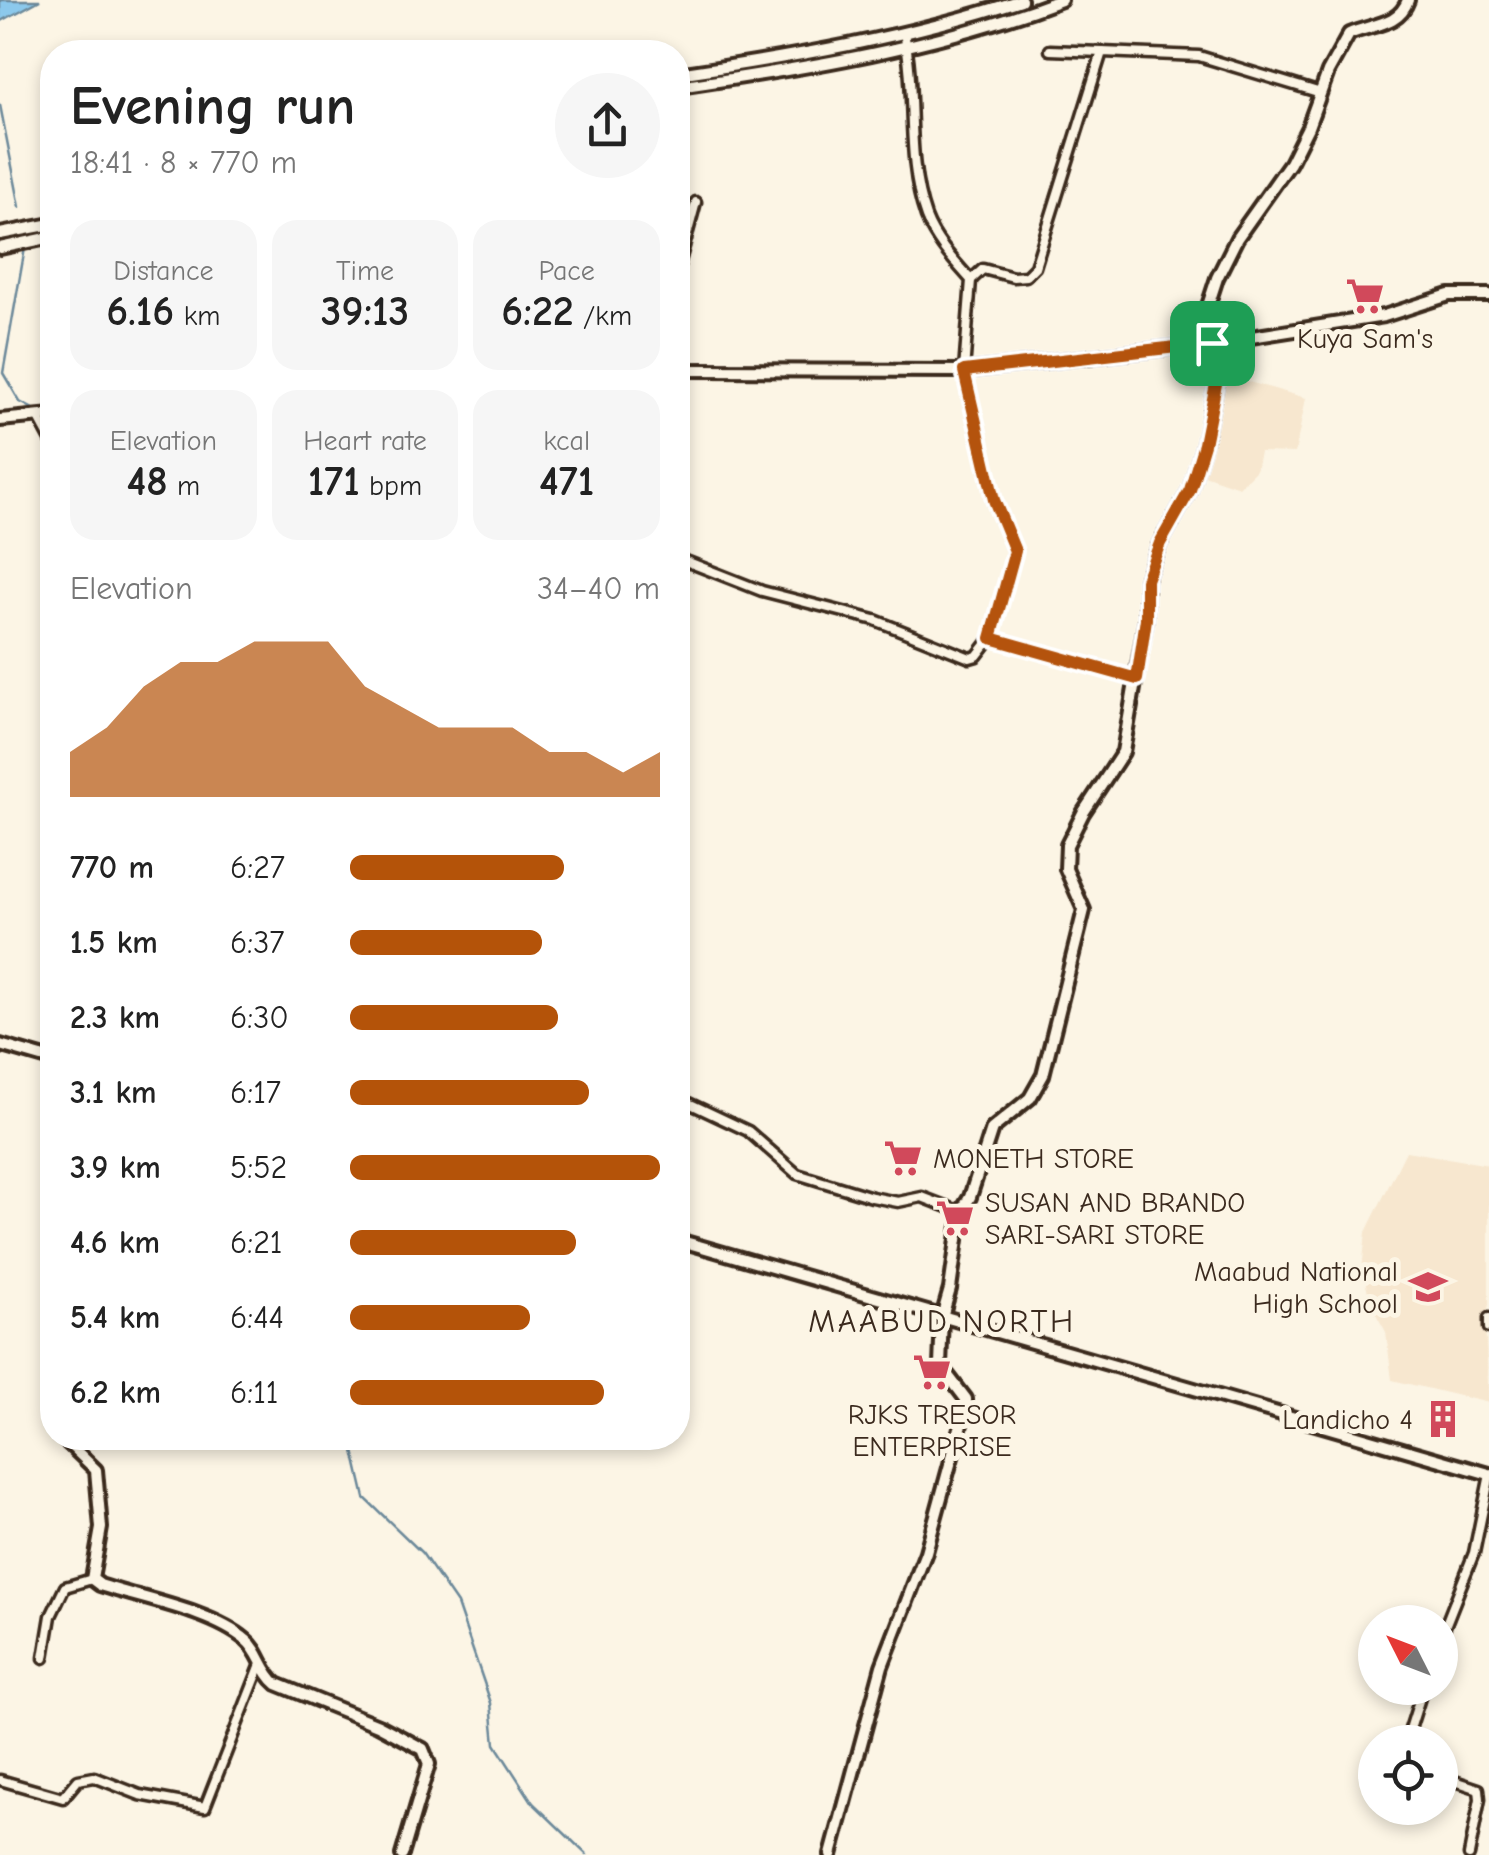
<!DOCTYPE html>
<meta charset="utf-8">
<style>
body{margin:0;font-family:"Comic Neue",sans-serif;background:#f6f6f6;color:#222;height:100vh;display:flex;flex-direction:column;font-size:38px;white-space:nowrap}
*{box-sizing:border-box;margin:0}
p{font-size:32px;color:#767676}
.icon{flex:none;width:55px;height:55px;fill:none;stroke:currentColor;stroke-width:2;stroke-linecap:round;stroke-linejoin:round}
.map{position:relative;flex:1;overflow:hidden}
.sheet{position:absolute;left:40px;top:40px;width:650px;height:1410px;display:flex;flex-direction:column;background:#fff;border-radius:40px;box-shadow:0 5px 15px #0003}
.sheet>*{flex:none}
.needle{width:65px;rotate:312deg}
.tools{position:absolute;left:1358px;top:1605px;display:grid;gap:20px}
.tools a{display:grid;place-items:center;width:100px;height:100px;border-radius:50%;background:#fff;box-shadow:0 5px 15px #0003;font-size:50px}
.pin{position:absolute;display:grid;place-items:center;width:85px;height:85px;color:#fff;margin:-42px;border-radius:20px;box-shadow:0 5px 15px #0006}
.round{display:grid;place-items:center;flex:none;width:105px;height:105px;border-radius:52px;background:#f6f6f6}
.overview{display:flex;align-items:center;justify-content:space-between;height:170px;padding:0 30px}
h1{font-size:55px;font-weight:600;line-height:75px}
.stats{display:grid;grid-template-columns:repeat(3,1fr);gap:15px;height:170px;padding:10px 30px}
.stats div{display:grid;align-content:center;border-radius:25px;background:#f6f6f6;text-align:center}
.stats b{font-size:42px;font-weight:600}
.stats small{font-size:28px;font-weight:400}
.stats p{font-size:28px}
.chart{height:280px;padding:20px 30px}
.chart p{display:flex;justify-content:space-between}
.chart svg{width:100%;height:180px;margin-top:10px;fill:#b45309;opacity:.7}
ul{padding:0 30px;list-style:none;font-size:32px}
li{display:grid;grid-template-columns:160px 120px 1fr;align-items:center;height:75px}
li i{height:25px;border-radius:12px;background:#b45309}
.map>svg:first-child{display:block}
.built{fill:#f7e7cf}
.water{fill:#8cc9ec;stroke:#6c899a;stroke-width:2.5}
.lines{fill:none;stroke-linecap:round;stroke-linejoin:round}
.stream{stroke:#6c899a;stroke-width:2.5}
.street-casing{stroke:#3b2a1e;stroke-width:15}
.secondary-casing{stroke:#3b2a1e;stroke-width:18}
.street{stroke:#fcf5e5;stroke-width:8}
.secondary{stroke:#fcf5e5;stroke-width:10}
.route-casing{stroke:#fff;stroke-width:20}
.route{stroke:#b45309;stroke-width:12}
.labels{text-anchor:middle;stroke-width:10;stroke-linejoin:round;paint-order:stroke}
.poi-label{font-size:28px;fill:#3b2a1e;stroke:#fcf5e5}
.quarter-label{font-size:32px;letter-spacing:2.5px;fill:#3b2a1e;stroke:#fcf5e5}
</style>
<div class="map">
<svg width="1489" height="1855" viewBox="0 0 1489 1855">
<rect width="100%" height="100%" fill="#fcf5e5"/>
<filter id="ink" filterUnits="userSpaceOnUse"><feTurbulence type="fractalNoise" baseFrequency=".01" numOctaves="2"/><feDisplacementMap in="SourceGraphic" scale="20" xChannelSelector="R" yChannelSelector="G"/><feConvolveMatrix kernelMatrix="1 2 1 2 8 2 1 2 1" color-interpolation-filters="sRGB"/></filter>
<g filter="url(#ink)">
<g class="built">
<polygon points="1224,375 1306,398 1295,453 1260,452 1256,470 1239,487 1204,475"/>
<polygon points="1406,1151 1489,1165 1489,1304 1485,1323 1489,1403 1392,1380 1386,1332 1372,1307 1362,1270 1366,1232"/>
</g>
<polygon class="water" points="0,0 40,0 0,22"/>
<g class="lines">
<g class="stream">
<polyline points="0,105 20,207"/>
<polyline points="25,248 3,373 20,402 41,413"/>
<polyline points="52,425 52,428"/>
<polyline points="351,1438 365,1498 422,1553 457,1604 491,1703 495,1744 533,1803 587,1855"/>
</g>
<g class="street-casing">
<g id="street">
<path d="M904 33C917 93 905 158 926 217 935 241 954 261 971 280L964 371 994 501 1015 551 991 638 1137 679"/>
<polyline points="1050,50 1102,52"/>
<polyline points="678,269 696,202"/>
<polyline points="971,280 983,269 1013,277 1026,276 1035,267 1102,52 1199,56 1321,93"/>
<polyline points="38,416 52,442"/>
<polyline points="678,558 762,591 875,620 970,658 977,656 991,638"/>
<polyline points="678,1098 748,1131 797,1174 872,1197 898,1202 922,1197 961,1212"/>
<polyline points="1489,1318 1489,1328"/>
<polyline points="1440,1639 1474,1553 1489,1479"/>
<polyline points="44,1658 51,1616 65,1587 92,1579"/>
<polyline points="1406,1742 1423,1688"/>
<polyline points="1440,1776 1479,1789 1480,1799 1469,1855"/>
<polyline points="0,1780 63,1798 78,1780 94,1777 140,1795 205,1807 261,1664"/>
</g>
</g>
<g class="secondary-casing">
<g id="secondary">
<path d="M678 74C793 57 909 37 1021 0"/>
<path d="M678 87C807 68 938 47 1061 0"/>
<polyline points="0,234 52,224"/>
<polyline points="0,248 52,237"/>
<polyline points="678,370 964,371 1213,343 1384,316 1449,295 1489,295"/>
<polyline points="0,420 52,415"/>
<polyline points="0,1045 52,1060"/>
<polyline points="678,1240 1489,1474"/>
<path d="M63 1438 96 1470 101 1528 92 1579 100 1585C142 1599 212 1611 246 1640 260 1651 262 1672 277 1684L378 1725 423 1749 429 1764 402 1855"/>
<path d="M831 1855 882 1666 926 1552 966 1406V1399L940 1365 942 1317 950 1289 961 1212 970 1197 992 1129 1030 1098 1043 1075 1084 910 1066 869 1067 845 1083 813 1123 752 1146 619V580L1160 543 1190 490 1204 444 1218 375 1205 315 1217 278 1237 238 1290 163 1308 127 1328 72 1349 34C1371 24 1399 26 1408 0"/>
</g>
</g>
<use href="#street" class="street"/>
<use href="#secondary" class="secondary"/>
</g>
</g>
<g class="lines" filter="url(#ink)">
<g class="route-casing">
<polygon id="route" points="1212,343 1218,374 1204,444 1190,490 1160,543 1146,580 1146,619 1137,679 991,638 1015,551 994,500 964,371"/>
</g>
<use href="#route" class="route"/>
</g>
<defs>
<g id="supermarket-bare" transform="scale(3)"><path d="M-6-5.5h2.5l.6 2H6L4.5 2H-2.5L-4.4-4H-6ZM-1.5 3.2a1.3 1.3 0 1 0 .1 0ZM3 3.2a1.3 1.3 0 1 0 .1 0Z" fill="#d1495b" stroke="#fcf5e5" stroke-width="2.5" paint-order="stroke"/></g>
<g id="school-bare" transform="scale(3)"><path d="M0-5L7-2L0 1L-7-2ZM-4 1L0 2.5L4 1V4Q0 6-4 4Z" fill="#d1495b" stroke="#fcf5e5" stroke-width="2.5" paint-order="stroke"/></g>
<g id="building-bare" transform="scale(3)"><path d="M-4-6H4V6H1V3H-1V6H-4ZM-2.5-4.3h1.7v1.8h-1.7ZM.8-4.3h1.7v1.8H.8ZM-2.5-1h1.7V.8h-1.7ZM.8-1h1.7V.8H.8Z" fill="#d1495b" stroke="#fcf5e5" stroke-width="2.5" paint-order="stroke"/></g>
</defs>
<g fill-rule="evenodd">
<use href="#supermarket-bare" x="1365" y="296"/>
<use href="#supermarket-bare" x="903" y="1158"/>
<use href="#supermarket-bare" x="955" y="1218"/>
<use href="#school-bare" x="1428" y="1287"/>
<use href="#supermarket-bare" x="932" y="1372"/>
<use href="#building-bare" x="1443" y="1419"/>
</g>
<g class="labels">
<g class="poi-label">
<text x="1365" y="348">Kuya Sam's</text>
<text x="933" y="1168" text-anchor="start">MONETH STORE</text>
<text x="985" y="1212" text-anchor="start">SUSAN AND BRANDO<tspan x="985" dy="32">SARI-SARI STORE</tspan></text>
<text x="1398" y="1281" text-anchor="end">Maabud National<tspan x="1398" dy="32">High School</tspan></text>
<text x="932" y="1424">RJKS TRESOR<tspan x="932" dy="32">ENTERPRISE</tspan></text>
<text x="1413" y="1429" text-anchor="end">Landicho 4</text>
</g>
<g class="quarter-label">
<text x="942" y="1332">MAABUD NORTH</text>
</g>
</g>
</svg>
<div class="tools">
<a><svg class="needle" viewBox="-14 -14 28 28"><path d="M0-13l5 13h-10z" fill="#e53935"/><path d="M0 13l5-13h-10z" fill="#767676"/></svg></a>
<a><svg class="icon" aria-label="locate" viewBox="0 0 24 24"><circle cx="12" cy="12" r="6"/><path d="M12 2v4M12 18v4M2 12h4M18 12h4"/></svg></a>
</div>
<div class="pin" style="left:1212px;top:343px;background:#1e9e55"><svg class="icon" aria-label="arrive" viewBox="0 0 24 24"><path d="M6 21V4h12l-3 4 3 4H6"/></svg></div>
<section class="sheet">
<div class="overview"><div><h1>Evening run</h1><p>18:41 · 8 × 770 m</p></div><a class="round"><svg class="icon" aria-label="share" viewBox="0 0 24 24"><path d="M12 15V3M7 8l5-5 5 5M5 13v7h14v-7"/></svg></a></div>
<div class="stats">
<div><p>Distance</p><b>6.16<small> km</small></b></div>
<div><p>Time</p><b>39:13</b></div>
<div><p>Pace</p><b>6:22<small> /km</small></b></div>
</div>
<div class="stats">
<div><p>Elevation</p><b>48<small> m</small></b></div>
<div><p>Heart rate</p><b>171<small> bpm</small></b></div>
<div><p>kcal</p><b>471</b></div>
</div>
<div class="chart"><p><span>Elevation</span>34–40 m</p>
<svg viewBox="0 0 160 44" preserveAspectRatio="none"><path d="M0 44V33L10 27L20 17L30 11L40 11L50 6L60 6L70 6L80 17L90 22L100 27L110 27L120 27L130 33L140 33L150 38L160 33V44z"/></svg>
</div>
<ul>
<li><b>770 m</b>6:27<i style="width:69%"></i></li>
<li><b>1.5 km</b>6:37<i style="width:62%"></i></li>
<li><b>2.3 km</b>6:30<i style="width:67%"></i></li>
<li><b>3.1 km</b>6:17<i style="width:77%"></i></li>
<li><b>3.9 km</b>5:52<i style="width:100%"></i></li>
<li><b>4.6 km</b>6:21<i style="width:73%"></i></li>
<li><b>5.4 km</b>6:44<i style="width:58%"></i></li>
<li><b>6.2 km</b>6:11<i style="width:82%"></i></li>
</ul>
</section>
</div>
